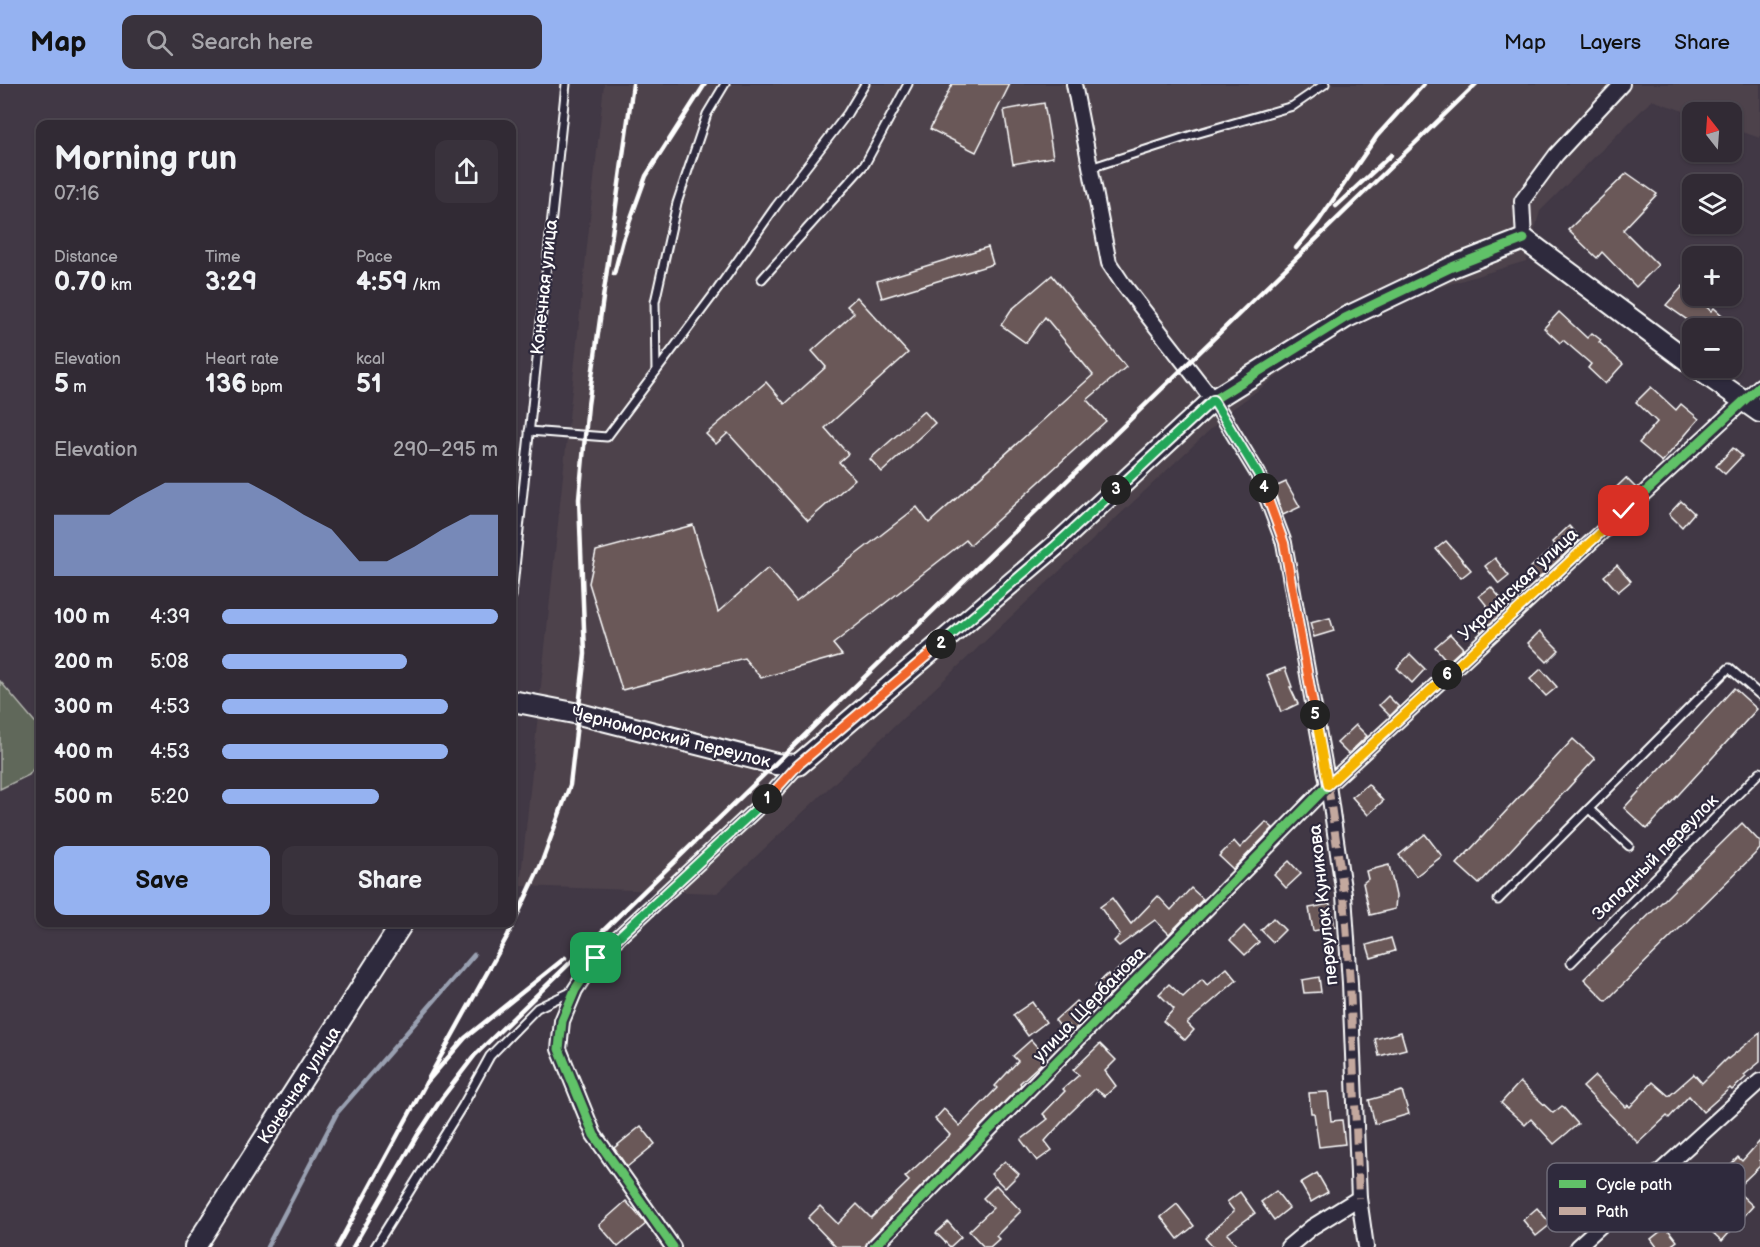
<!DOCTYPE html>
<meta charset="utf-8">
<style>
body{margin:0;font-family:"Balsamiq Sans",sans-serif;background:#39323c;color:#f1f3f6;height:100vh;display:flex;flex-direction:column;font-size:22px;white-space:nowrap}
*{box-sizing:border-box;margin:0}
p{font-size:20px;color:#a8a7ac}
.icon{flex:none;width:33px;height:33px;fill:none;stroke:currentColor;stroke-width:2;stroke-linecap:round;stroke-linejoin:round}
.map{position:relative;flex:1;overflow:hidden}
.details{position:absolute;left:36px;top:36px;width:480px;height:807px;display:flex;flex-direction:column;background:#312a34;border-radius:12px;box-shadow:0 2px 4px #0004,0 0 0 2px #4c464f}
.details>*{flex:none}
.needle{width:39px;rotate:343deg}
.buttons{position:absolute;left:1682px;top:18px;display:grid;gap:12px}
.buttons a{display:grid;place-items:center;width:60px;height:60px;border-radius:12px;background:#312a34;box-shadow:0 2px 4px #0004,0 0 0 2px #4c464f;font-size:30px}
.pin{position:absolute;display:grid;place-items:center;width:51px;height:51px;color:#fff;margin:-26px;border-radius:12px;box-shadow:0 3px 9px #0006}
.km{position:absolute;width:30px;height:30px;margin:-15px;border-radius:50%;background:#222;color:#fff;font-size:16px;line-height:30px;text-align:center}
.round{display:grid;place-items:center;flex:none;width:63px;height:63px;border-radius:12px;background:#39323c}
.head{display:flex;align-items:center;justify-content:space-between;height:102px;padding:0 18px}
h1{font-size:33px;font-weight:600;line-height:45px}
.figures{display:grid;grid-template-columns:repeat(3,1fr);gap:9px;height:102px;padding:6px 18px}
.figures div{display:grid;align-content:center}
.figures b{font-size:26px;font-weight:600}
.figures small{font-size:16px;font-weight:400}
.figures p{font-size:16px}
.chart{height:168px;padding:12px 18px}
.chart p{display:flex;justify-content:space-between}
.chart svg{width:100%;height:108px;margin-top:6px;fill:#95b2f1;opacity:.7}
.cta{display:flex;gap:12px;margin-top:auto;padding:12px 18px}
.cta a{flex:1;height:69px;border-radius:12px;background:#95b2f1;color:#111;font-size:24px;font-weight:600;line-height:69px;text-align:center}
.cta a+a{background:#39323c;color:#f1f3f6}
ul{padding:0 18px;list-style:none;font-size:20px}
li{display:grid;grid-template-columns:96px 72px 1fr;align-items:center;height:45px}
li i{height:15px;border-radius:8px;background:#95b2f1}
header{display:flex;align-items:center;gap:36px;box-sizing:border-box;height:84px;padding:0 30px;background:#95b2f1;color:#111}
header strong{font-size:28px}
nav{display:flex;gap:33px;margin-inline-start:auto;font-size:21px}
.search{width:420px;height:54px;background:#39323c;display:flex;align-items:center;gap:15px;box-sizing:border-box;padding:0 21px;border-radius:12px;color:#a8a7ac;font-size:22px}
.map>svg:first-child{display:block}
.built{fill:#4d424b}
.green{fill:#61675a;stroke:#b0b3ac;stroke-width:1.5}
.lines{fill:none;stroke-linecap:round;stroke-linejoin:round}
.stream{stroke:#99a0b1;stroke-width:4.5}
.building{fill:#6a5858;stroke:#fff;stroke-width:1.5}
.lane-casing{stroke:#fff;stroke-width:11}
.street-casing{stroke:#fff;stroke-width:18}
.secondary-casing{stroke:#fff;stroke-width:24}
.lane{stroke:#2f2a3d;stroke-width:7}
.street{stroke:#2f2a3d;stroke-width:14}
.secondary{stroke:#2f2a3d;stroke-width:20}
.rail{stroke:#fff;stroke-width:4.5}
.quiet{stroke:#c3a89e;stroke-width:8;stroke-dasharray:15 8;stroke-linecap:butt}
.cycleway-casing{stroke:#2f2a3d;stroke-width:13}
.cycleway{stroke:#61c268;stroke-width:9}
.split-1-casing{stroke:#fff;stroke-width:12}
.split-2-casing{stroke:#fff;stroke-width:12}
.split-3-casing{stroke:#fff;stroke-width:12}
.split-4-casing{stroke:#fff;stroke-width:12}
.split-5-casing{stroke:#fff;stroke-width:12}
.split-6-casing{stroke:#fff;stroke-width:12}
.split-7-casing{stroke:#fff;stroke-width:12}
.split-1{stroke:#22a559;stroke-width:8}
.split-2{stroke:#f0652b;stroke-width:8}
.split-3{stroke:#22a559;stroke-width:8}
.split-4{stroke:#22a559;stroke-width:8}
.split-5{stroke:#f0652b;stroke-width:8}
.split-6{stroke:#f5b400;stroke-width:8}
.split-7{stroke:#f5b400;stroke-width:8}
.labels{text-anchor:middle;stroke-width:4.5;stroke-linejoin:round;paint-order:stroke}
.street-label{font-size:18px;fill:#fff;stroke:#2f2a3d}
.key{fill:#2f2a3d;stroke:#6d6a77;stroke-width:1.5}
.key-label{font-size:16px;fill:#fff}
</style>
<header>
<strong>Map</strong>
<div class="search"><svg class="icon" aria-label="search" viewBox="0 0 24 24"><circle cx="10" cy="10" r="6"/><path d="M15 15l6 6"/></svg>Search here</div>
<nav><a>Map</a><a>Layers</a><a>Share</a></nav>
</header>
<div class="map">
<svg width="1760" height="1163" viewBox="0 0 1760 1163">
<rect width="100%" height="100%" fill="#413845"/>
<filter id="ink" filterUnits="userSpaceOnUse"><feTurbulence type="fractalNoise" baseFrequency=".0167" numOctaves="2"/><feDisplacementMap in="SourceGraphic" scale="12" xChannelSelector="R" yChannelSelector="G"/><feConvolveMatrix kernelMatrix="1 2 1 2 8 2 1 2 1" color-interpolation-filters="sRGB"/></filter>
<g filter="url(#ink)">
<polygon class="built" points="604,0 1760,0 1760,54 1731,44 1731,28 1692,30 1652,16 1540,127 1526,177 1371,224 1231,326 717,809 520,802"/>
<polygon class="green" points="0,597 40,644 40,675 29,691 0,705"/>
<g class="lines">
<polyline class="stream" points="267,1163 337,1029 474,871"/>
</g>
<g class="building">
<polygon points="952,0 1010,0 976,68 930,45"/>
<polygon points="1044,19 1053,73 1013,80 1004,26"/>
<polygon points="1627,89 1657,110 1623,146 1658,181 1636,203 1602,168 1597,174 1568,146"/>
<polygon points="988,163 993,180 882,214 877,197"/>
<polygon points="1052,191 1126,283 1087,316 1106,337 970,461 966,456 833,560 842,571 761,594 744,574 622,606 589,499 596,467 693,441 718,528 768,484 796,517 917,423 929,439 1093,291 1045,233 1026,259 1001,241 1011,226"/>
<polygon points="1683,202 1711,227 1714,224 1730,238 1724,244 1699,244 1666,221"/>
<polygon points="857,213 908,269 825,344 848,370 839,378 855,395 808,437 728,349 716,360 706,350 766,298 785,320 826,283 812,267 854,229 847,222"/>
<polygon points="1559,228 1587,254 1592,249 1601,256 1599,258 1623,280 1605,300 1588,284 1591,280 1563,256 1560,259 1544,244"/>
<polygon points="1651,303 1676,326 1681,320 1699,335 1662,378 1639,359 1657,338 1636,318"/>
<polygon points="924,327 935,339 882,388 870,375"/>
<polygon points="1733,364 1742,372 1725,390 1716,382"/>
<polygon points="1626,394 1636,404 1610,429 1600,419"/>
<polygon points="1286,398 1300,423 1283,431 1273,404"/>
<polygon points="1681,417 1694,429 1682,443 1669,430"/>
<polygon points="1569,442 1579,453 1577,455 1579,457 1539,494 1530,484 1555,462 1552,458"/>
<polygon points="1446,457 1471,486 1461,494 1436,465"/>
<polygon points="1495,474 1509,492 1499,500 1485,482"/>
<polygon points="1617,481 1631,497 1618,508 1604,492"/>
<polygon points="1491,503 1508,523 1481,548 1475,541 1491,527 1479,512"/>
<polygon points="1330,534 1334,547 1314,553 1310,539"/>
<polygon points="1540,547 1559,566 1547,578 1528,559"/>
<polygon points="1450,550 1463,564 1448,578 1435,563"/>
<polygon points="1410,570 1425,585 1412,599 1397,584"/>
<polygon points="1285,584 1292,603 1290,603 1298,620 1281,628 1267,591"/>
<polygon points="1541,585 1557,603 1546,612 1530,595"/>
<polygon points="1734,604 1757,625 1647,745 1624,724"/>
<polygon points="1388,612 1399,623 1390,632 1379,621"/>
<polygon points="1356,641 1367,652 1348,670 1337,659"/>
<polygon points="1573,655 1595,675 1479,800 1457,780"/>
<polygon points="1368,700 1383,717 1368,731 1352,713"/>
<polygon points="1266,738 1273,744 1233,785 1219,772 1234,757 1240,764"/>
<polygon points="1742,739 1760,758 1760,765 1606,917 1584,895"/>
<polygon points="1425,750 1442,772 1416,792 1399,771"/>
<polygon points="1289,777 1301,790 1286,804 1274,791"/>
<polygon points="1389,781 1396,812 1395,825 1370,831 1363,799 1368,795 1366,787"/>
<polygon points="1191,804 1203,815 1169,850 1155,836 1119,862 1114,857 1120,851 1100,823 1112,814 1131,840 1158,812 1171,826"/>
<polygon points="1330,820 1335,843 1313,847 1309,824"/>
<polygon points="1273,834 1285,846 1273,858 1261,846"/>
<polygon points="1244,842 1259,858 1245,871 1230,856"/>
<polygon points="1391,854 1395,867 1371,874 1367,861"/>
<polygon points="1130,874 1138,882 1106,914 1095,902 1108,890 1110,893"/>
<polygon points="1227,884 1237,896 1187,939 1194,946 1185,956 1163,937 1174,925 1159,910 1169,900 1183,913 1202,895 1207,901"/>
<polygon points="1319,893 1321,908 1304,909 1302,896"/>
<polygon points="1076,917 1089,931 1073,947 1068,941 1063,946 1055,936"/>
<polygon points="1032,918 1046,938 1028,952 1013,931"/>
<polygon points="1401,948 1406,965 1379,972 1375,955"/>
<polygon points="1760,949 1760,978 1744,991 1746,993 1732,1006 1730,1004 1703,1028 1689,1012 1669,1034 1667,1032 1638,1059 1583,1003 1595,992 1626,1023 1628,1021 1630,1023 1653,998 1669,1012 1694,990 1702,999 1727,974 1728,975"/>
<polygon points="1031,956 1047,974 1020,999 1021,1001 868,1157 865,1163 836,1163 808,1134 820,1122 838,1140 857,1120 871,1134 909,1097 905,1093 950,1051 935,1035 944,1025 960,1042 997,1004 995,1002 1018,977 1013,972"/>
<polygon points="1100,960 1116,976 1105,987 1116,1002 1105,1012 1095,1005 1069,1030 1045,1057 1052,1066 1037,1077 1021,1056 1048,1035 1043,1030 1065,1007 1063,1005 1079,991 1073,986"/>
<polygon points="1520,998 1553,1029 1562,1022 1578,1040 1554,1060 1531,1035 1525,1041 1501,1019"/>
<polygon points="1402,1007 1409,1030 1375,1040 1369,1016"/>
<polygon points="1328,1008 1331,1037 1342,1036 1345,1060 1319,1063 1314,1029 1311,1029 1309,1009"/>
<polygon points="641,1042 655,1060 627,1083 614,1064"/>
<polygon points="1760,1057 1760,1082 1741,1100 1726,1085 1738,1073 1742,1077"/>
<polygon points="1005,1077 1019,1090 1005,1104 991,1090"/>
<polygon points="1317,1089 1328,1108 1311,1118 1300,1099"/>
<polygon points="1728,1099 1753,1122 1722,1157 1701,1138 1721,1117 1716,1112"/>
<polygon points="996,1101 1021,1127 996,1152 999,1155 990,1163 984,1163 969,1147 993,1124 983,1114"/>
<polygon points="1276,1107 1289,1124 1274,1136 1261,1118"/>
<polygon points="1240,1108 1255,1129 1227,1150 1239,1163 1213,1163 1205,1154 1234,1127 1227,1118"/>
<polygon points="626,1117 646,1140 618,1163 599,1141"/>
<polygon points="1177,1120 1194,1142 1178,1155 1161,1133"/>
<polygon points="1537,1124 1551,1140 1536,1152 1523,1136"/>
<polygon points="948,1138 961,1153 950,1163 936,1149"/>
<polygon points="1666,1143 1677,1157 1669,1163 1657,1163 1651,1155"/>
</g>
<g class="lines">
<g class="lane-casing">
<g id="lane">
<polyline points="1090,84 1192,51 1293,22 1325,0"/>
<polyline points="762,195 865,80 908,0"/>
<polyline points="656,287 655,218 677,119 707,30 725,0"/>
<polyline points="529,347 607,353 717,206 776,122 847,30 865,0"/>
<polyline points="512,512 566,0"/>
<polyline points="1589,725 1629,762"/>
<polyline points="1498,816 1729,584 1760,611"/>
<polyline points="1571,879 1760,688"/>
<polyline points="375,1163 463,1021 490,972 537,924 573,907"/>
</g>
</g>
<g class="street-casing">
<g id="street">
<polyline points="1074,0 1109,179 1123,200 1213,316 1258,390 1284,459 1328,701 1344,811 1350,899 1359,1114 1366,1163"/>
<polyline points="1524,155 1522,117 1556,71 1622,0"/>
<polyline points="673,1163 594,1051 559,965 562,937 575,906 596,874 769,713 798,681"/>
<polyline points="874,1163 1328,701 1760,302"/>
<polyline points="1288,1163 1312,1143 1359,1114"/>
<polyline points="1577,1163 1760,997"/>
</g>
</g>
<g class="secondary-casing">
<g id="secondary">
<polyline points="1697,284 1760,328"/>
<polyline points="512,617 579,630 776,680 798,681 1056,461 1213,316 1345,234 1452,183 1524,155 1692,280"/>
<polyline points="195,1163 403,838"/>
</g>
</g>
<use href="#lane" class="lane"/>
<use href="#street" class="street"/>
<use href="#secondary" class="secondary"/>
<g class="rail">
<polyline points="1336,122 1391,71"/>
<polyline points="1296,164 1318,138 1377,52 1424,0"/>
<polyline points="614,190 623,156 646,92 705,0"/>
<polyline points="426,999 508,851 540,783 570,701 585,570 579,415 588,321 633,0"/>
<polyline points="337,1163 426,999 465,954 565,874"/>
<polyline points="353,1163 417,1052 442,1014 475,971 1476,0"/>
</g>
<polyline class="quiet" points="1328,701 1344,811 1350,899 1359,1114"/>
<g class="cycleway-casing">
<g id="cycleway">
<polyline points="673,1163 594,1051 559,965 562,937 575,906 596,874 769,713 798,681 1056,461 1213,316 1345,234 1452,183 1524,155"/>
<polyline points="874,1163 1328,701 1760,302"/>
</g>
</g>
<use href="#cycleway" class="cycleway"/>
</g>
</g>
<g class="lines" filter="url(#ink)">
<g class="split-1-casing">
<polyline id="split-1" points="596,874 767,715"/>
</g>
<g class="split-2-casing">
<polyline id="split-2" points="767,715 798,681 941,560"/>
</g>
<g class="split-3-casing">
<polyline id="split-3" points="941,560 1056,461 1116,406"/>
</g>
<g class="split-4-casing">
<polyline id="split-4" points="1116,406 1213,316 1258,390 1264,404"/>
</g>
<g class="split-5-casing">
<polyline id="split-5" points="1264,404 1284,459 1315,631"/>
</g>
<g class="split-6-casing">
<polyline id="split-6" points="1315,631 1328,701 1447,591"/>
</g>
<g class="split-7-casing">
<polyline id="split-7" points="1447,591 1624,427"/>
</g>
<use href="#split-1" class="split-1"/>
<use href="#split-2" class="split-2"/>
<use href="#split-3" class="split-3"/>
<use href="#split-4" class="split-4"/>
<use href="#split-5" class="split-5"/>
<use href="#split-6" class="split-6"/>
<use href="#split-7" class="split-7"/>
</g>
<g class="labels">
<g class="street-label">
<text transform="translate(544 203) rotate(-84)" y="6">Конечная улица</text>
<text transform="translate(1518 500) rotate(-43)" y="6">Украинская улица</text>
<text transform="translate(671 653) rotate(14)" y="6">Черноморский переулок</text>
<text transform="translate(1655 773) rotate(-45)" y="6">Западный переулок</text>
<text transform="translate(1323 821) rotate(-96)" y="6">переулок Куникова</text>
<text transform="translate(1089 920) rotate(-46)" y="6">улица Щербанова</text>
<text transform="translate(299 1001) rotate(-57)" y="6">Конечная улица</text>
</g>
</g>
<rect x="1547" y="1079" width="198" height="69" rx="9" class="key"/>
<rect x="1559" y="1096" width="27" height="8" fill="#61c268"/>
<rect x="1559" y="1123" width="27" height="8" fill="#c3a89e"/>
<g class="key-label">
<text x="1596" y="1106">Cycle path</text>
<text x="1596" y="1133">Path</text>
</g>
</svg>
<div class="buttons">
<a><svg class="needle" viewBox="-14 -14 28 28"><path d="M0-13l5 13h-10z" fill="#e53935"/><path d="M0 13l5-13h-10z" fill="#a8a7ac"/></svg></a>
<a><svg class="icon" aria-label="layers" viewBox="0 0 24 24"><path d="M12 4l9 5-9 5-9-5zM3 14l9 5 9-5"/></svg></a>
<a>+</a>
<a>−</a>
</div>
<div class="pin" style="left:596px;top:874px;background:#1e9e55"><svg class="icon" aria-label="arrive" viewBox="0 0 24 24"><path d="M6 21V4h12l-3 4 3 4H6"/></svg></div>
<div class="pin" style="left:1624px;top:427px;background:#d93025"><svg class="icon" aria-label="check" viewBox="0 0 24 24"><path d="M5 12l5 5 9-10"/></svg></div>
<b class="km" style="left:767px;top:715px">1</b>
<b class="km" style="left:941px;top:560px">2</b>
<b class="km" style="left:1116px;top:406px">3</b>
<b class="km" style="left:1264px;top:404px">4</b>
<b class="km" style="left:1315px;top:631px">5</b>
<b class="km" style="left:1447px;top:591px">6</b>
<section class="details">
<div class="head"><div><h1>Morning run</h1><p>07:16</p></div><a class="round"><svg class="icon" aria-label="share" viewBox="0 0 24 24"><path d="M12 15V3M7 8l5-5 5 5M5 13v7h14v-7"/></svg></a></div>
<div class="figures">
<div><p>Distance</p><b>0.70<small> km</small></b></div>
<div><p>Time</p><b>3:29</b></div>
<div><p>Pace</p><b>4:59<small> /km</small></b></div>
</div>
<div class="figures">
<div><p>Elevation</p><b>5<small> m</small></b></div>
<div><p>Heart rate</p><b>136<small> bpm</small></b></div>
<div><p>kcal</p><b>51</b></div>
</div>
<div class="chart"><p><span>Elevation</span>290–295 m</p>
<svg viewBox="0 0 160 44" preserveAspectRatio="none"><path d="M0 44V19L10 19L20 19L30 12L40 6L50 6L60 6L70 6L80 12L90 19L100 25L110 38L120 38L130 32L140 25L150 19L160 19V44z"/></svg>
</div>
<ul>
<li><b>100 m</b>4:39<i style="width:100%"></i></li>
<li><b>200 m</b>5:08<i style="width:67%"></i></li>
<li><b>300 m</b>4:53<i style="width:82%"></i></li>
<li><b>400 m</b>4:53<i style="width:82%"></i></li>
<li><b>500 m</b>5:20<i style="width:57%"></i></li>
</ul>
<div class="cta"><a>Save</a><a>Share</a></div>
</section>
</div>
